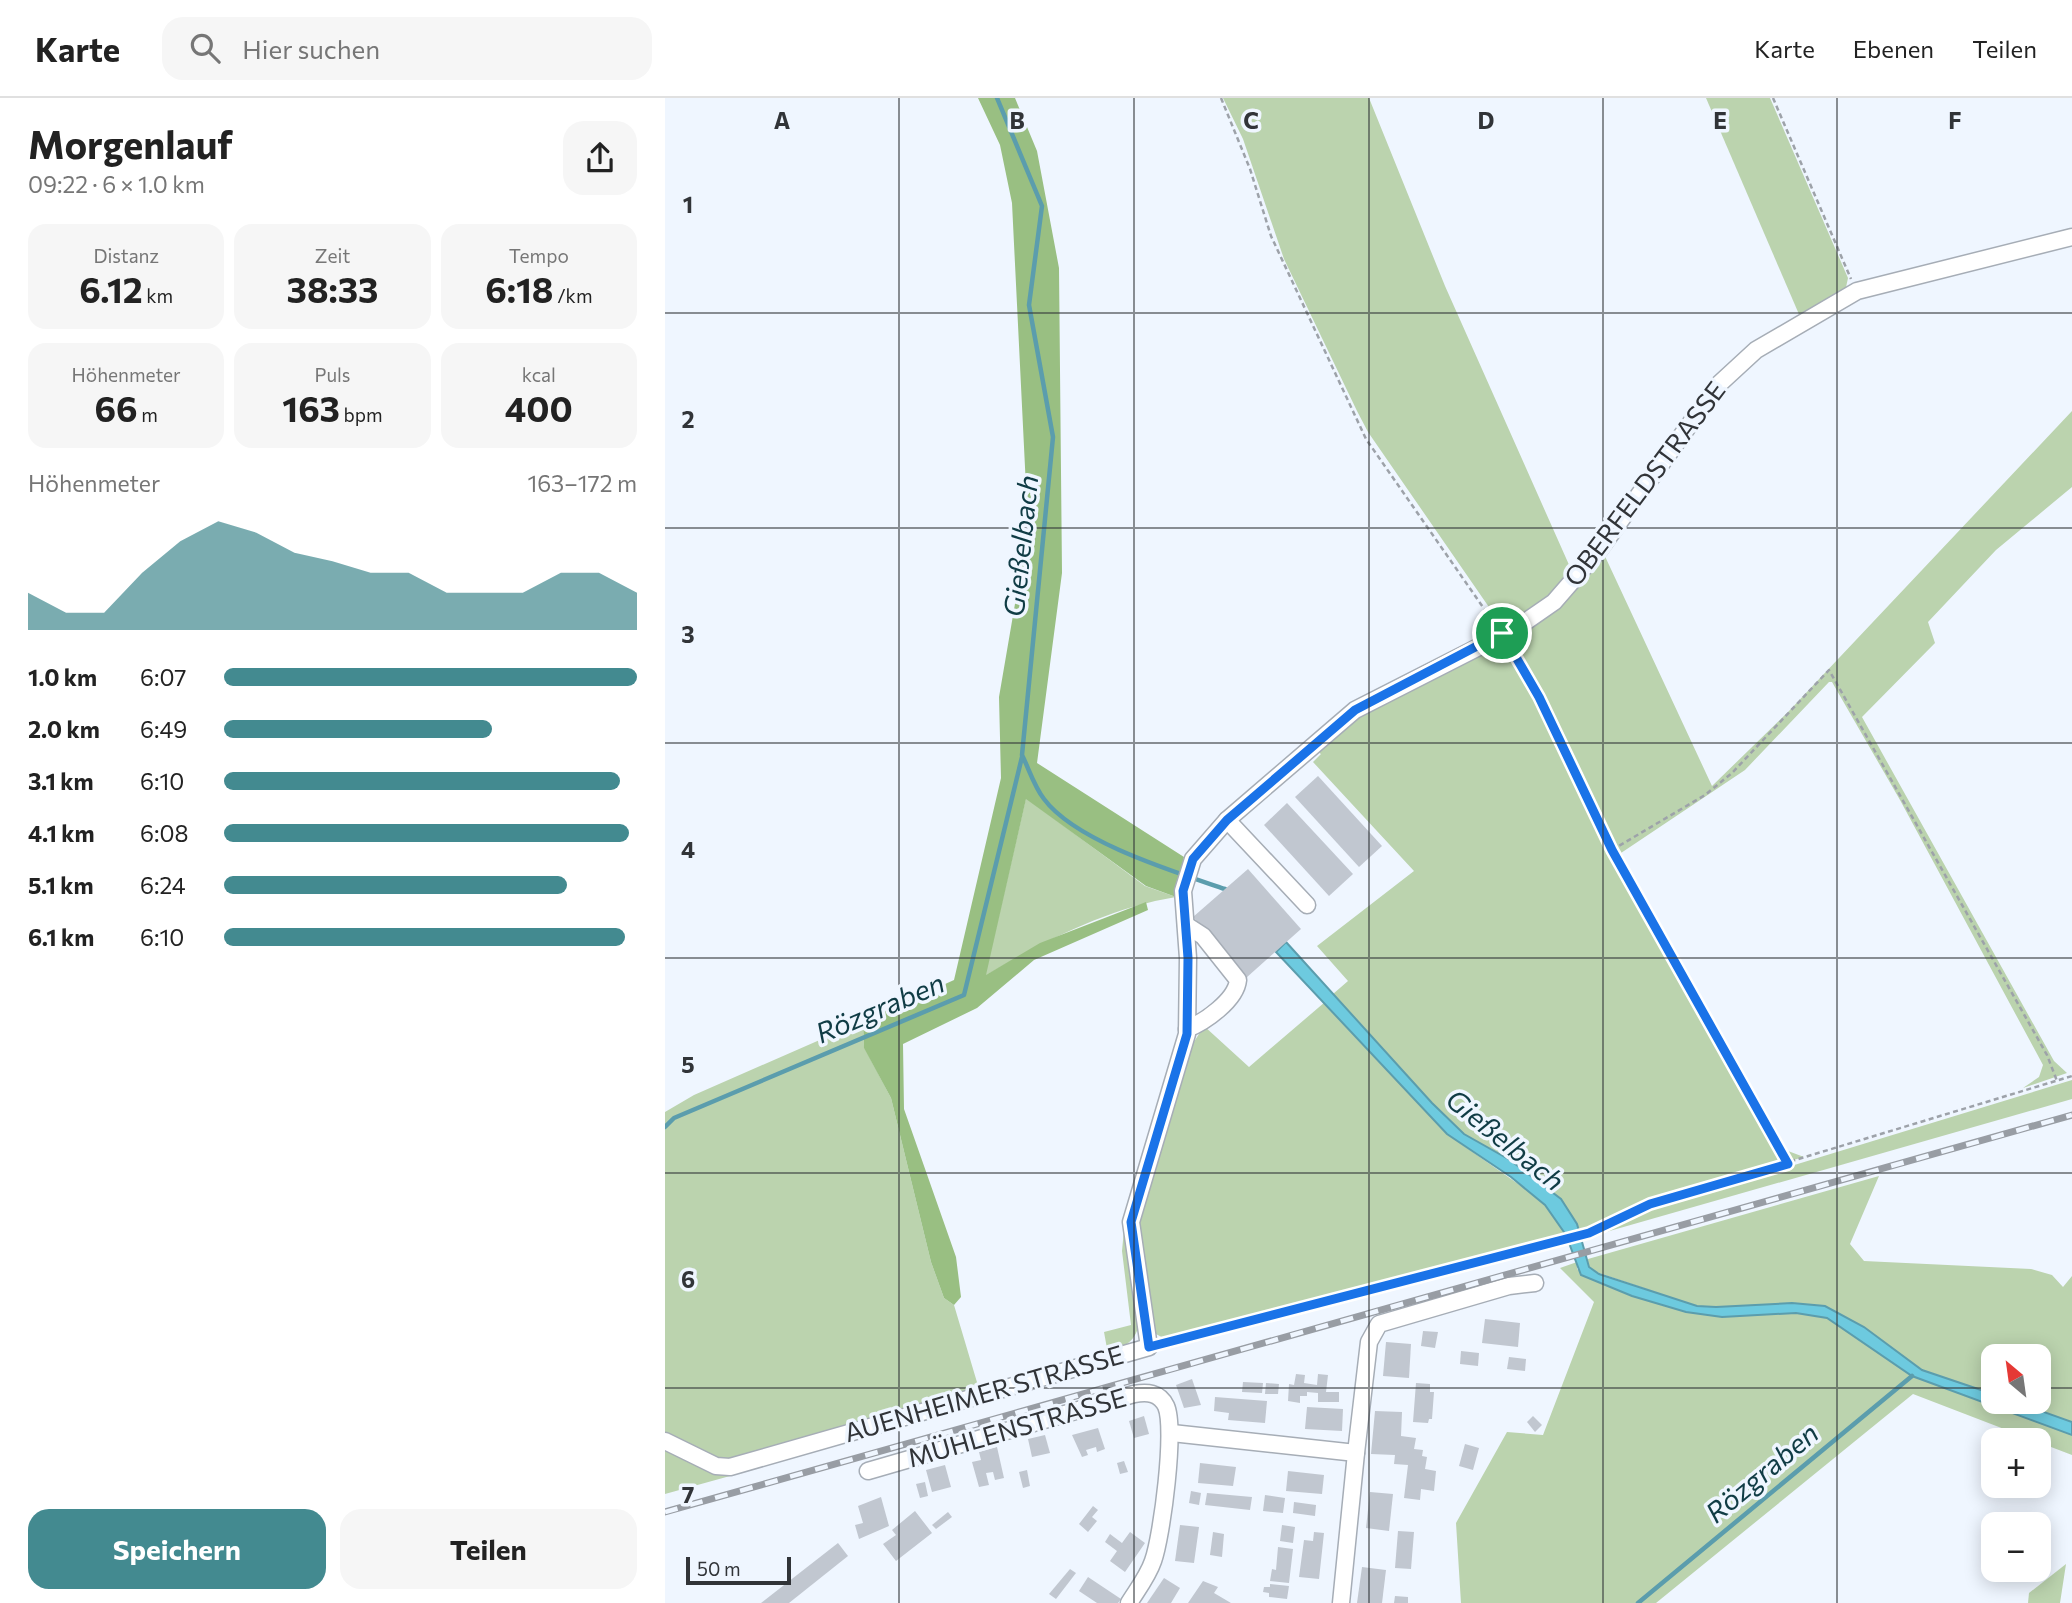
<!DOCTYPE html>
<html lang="de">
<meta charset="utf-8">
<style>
body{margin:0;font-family:Commissioner,sans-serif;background:#f6f6f6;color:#222;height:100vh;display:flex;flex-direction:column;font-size:26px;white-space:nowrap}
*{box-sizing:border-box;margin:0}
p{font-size:23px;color:#767676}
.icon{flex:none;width:38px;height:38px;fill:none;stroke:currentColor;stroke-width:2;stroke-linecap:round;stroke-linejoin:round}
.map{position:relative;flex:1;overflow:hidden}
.sheet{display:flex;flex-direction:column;background:#fff;width:665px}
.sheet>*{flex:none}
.needle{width:46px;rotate:331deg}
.tools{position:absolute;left:1316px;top:1246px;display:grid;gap:14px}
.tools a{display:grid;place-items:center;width:70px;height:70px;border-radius:14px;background:#fff;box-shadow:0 4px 18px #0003;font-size:35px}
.scale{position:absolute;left:21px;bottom:18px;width:105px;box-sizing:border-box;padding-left:7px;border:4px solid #313438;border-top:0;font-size:19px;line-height:24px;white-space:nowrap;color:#313438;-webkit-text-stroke:5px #eff6ff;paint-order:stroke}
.pin{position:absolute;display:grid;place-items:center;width:60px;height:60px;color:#fff;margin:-30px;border:4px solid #fff;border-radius:50%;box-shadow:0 2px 7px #0007}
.round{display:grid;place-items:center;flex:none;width:74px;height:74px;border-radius:21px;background:#f6f6f6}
.headline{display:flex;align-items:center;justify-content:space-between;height:119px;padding:0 28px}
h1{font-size:38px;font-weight:700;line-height:52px}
.stats{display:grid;grid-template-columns:repeat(3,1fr);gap:10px;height:119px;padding:7px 28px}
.stats div{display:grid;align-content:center;border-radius:18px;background:#f6f6f6;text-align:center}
.stats b{font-size:35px;font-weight:700}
.stats small{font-size:19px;font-weight:400}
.stats p{font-size:19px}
.chart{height:196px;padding:14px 28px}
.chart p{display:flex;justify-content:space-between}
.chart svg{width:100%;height:126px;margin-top:7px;fill:#438a90;opacity:.7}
.action{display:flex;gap:14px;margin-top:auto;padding:14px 28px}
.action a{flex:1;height:80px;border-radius:21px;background:#438a90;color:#fff;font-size:28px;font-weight:700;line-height:80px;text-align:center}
.action a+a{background:#f6f6f6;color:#222}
ul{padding:0 28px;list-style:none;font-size:23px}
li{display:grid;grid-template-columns:112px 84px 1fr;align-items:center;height:52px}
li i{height:18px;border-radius:9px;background:#438a90}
header{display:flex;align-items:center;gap:42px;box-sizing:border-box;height:98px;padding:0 35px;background:#fff;border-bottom:2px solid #e0e0e0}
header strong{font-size:33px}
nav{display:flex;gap:38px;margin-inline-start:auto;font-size:24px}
.search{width:490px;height:63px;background:#f6f6f6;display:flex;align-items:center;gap:18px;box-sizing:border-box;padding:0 24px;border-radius:21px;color:#767676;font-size:26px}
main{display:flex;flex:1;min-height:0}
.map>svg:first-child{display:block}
.green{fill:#bbd3ae}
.forest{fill:#99bf82}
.water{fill:#6dcadf;stroke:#5b9dad;stroke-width:2}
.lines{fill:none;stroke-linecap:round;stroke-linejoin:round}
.stream{stroke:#5b9dad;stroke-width:4.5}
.building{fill:#c1c7d0}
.minor-casing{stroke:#a6adb6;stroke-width:19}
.path{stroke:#9da2a9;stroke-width:2.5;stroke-dasharray:5 3.5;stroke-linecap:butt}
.minor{stroke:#fff;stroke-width:16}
.rail-casing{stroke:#989da4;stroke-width:7}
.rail{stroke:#eff6ff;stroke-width:4.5;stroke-dasharray:13;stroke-linecap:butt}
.route-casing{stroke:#fff;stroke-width:14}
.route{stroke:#1a73e8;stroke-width:9}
.grid{fill:none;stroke:#313438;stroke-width:2;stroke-opacity:0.55}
.labels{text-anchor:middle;stroke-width:7;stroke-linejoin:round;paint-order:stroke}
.street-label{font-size:26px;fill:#313438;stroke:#eff6ff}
.water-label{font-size:28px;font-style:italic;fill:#103c45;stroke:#eff6ff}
.grid-label{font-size:23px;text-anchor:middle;font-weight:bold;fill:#313438;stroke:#eff6ff;stroke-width:7;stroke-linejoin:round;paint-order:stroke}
</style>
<header>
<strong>Karte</strong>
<div class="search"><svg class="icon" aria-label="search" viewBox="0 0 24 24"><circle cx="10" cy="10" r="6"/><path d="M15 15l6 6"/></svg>Hier suchen</div>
<nav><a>Karte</a><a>Ebenen</a><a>Teilen</a></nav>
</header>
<main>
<section class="sheet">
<div class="headline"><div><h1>Morgenlauf</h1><p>09:22 · 6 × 1.0 km</p></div><a class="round"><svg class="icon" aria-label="share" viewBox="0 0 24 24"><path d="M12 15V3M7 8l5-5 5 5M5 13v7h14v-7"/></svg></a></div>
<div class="stats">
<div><p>Distanz</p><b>6.12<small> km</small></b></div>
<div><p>Zeit</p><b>38:33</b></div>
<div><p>Tempo</p><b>6:18<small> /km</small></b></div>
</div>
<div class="stats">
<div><p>Höhenmeter</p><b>66<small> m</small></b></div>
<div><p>Puls</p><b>163<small> bpm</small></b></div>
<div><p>kcal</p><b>400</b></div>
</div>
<div class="chart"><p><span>Höhenmeter</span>163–172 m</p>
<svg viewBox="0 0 160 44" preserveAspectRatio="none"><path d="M0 44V31L10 38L20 38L30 24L40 13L50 6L60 10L70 17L80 20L90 24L100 24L110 31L120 31L130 31L140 24L150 24L160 31V44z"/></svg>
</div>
<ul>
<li><b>1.0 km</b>6:07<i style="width:100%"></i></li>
<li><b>2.0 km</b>6:49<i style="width:65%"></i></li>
<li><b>3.1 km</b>6:10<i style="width:96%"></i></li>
<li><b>4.1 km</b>6:08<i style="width:98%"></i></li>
<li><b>5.1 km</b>6:24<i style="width:83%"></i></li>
<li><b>6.1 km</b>6:10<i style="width:97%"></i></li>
</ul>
<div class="action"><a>Speichern</a><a>Teilen</a></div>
</section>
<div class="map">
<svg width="1407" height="1505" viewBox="0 0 1407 1505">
<rect width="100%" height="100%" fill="#eff6ff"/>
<g class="green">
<polygon points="558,0 704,0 780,188 909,478 887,500 842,528 828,515 703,334 692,313 619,161 578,41"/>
<polygon points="1041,0 1105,0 1183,180 1180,194 1136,221"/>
<polygon points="1407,313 1407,389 1331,452 1263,524 1270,545 1197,619 1389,963 1402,975 1358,990 1374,979 1378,967 1235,702 1167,584 1164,584 1080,672 956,755 1123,1053 1139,1059 983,1103 912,1136 912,1126 896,1101 845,1062 799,1036 767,1005 668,896 683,883 652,848 749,773 648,664 656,656 649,651 688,619 838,544 867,591 899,663 949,759 949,748 873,591 842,540 938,454 1047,688 1124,613"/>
<path d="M361 700 480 788 511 799C443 810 379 843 320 878Z"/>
<polygon points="660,904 782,1036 869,1097 880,1107 901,1137 502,1242 491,1236 472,1131 484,1075 527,947 539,928 584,969"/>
<polygon points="198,923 199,949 226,1000 266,1164 279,1200 289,1207 314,1291 73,1361 56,1363 0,1335 0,1014 29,997"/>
<polygon points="1407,982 1407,1001 941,1134 992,1109"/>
<polygon points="1214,1078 1185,1146 1199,1163 1366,1171 1387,1177 1398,1189 1407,1178 1407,1324 1351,1304 1374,1304 1374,1258 1328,1258 1328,1296 1257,1272 1199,1229 1160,1208 1127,1205 1051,1209 1032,1208 934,1175 923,1169 923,1161"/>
<path d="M460 1121 474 1224C472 1243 459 1249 443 1256L439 1234 466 1227 457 1153Z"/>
<polygon points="912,1164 912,1171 925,1181 999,1208 1097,1216 1131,1215 1162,1220 1247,1278 1407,1337 1407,1357 1248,1296 991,1505 796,1505 791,1425 842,1334 878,1337 929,1204 895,1170"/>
<polygon points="0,1347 65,1372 65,1378 0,1396"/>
<polygon points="1401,1466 1395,1505 1363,1505 1364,1495"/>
</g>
<polygon class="forest" points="313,0 350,0 372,53 394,170 397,475 372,665 519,759 511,799 481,788 361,701 321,877 375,845 481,804 483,812 369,862 312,910 238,946 239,1011 291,1159 296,1199 289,1207 279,1200 266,1164 226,1000 199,950 198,923 289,882 336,680 334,599 363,430 347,105 335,47"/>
<polygon class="water" points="621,844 767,1005 799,1036 845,1062 896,1101 912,1126 924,1169 934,1176 1032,1208 1051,1209 1127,1205 1160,1208 1199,1229 1257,1272 1328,1296 1328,1304 1351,1304 1407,1324 1407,1337 1247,1278 1162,1220 1131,1215 1057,1219 1021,1214 967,1198 916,1177 901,1137 880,1107 846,1079 782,1036 611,854"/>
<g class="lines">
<g class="stream">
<path d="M332 0 377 108 364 207 388 339 357 657C364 671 369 688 379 701 411 744 510 774 560 791"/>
<polyline points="0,1029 9,1020 299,897 357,659"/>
<polyline points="973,1505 1247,1278"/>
</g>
</g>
<g class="building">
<polygon points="653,678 717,748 694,769 630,699"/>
<polygon points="622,705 688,776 664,798 599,727"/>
<polygon points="583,771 636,831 581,880 528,819"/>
<polygon points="820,1221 855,1225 853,1249 817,1245"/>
<polygon points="758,1233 773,1234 770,1250 756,1248"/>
<polygon points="721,1244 746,1246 744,1280 718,1278"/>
<polygon points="796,1253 814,1255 813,1268 795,1266"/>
<polygon points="844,1259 861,1261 860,1273 842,1271"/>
<polygon points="631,1276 640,1277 639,1285 652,1287 653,1276 663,1277 661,1294 674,1294 674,1304 653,1304 653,1295 642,1294 642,1298 635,1298 635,1305 623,1303 624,1286 629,1287"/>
<polygon points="527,1281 536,1307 519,1310 511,1287"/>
<polygon points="578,1284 598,1285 597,1295 577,1294"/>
<polygon points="601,1285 614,1286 613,1296 600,1296"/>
<polygon points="751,1285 765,1286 765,1294 769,1294 767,1321 764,1321 763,1325 748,1324"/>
<polygon points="550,1299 602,1303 600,1325 563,1322 564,1315 549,1313"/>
<polygon points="642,1309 678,1311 677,1333 640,1331"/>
<polygon points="710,1313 737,1314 736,1338 751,1340 749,1351 758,1352 757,1358 762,1359 760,1371 771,1373 769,1393 756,1391 755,1402 739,1400 743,1367 729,1366 730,1357 706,1356"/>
<polygon points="479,1318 484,1336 469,1340 464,1323"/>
<polygon points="868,1318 877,1327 870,1334 862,1324"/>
<polygon points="433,1330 440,1351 432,1354 431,1349 421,1352 423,1357 417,1359 407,1337"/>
<polygon points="380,1337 385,1355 367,1359 363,1341"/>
<polygon points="800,1346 814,1350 808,1372 794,1368"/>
<polygon points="332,1349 339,1380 330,1382 328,1374 321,1375 324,1387 314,1389 307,1364 316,1362 314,1354"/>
<polygon points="459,1363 463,1374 455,1376 452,1365"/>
<polygon points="535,1365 571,1369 568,1388 533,1385"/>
<polygon points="280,1367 286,1389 267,1394 261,1372"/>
<polygon points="362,1372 365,1388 358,1390 354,1374"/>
<polygon points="623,1373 659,1377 657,1396 621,1393"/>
<polygon points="260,1384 263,1398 255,1400 251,1386"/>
<polygon points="526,1393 536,1395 534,1407 524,1405"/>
<polygon points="705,1394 728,1396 724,1433 701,1430"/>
<polygon points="542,1395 587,1399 585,1412 540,1407"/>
<polygon points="600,1397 620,1400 618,1415 598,1413"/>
<polygon points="216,1399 224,1428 194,1441 190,1427 198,1425 193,1408"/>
<polygon points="629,1404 651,1407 650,1418 628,1415"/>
<polygon points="428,1408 433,1412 427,1419 432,1423 423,1434 414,1426"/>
<polygon points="250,1413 267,1435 231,1463 218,1446 231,1437 227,1432"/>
<polygon points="283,1414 287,1419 271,1431 267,1427"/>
<polygon points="515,1427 534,1429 529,1465 510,1463"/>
<polygon points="617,1427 630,1429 628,1445 615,1443"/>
<polygon points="733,1433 749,1434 746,1471 730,1470"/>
<polygon points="465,1434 480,1445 460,1474 445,1463 452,1453 440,1444 445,1436 457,1445"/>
<polygon points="548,1434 559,1436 557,1459 545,1457"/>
<polygon points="649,1434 659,1435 654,1481 634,1479 639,1442 648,1443"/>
<polygon points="173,1445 183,1458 124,1505 96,1505"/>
<polygon points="613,1449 628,1451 624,1485 605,1483 607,1471 611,1472"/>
<polygon points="697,1469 721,1472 717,1505 692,1505"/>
<polygon points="405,1471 411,1475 391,1501 384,1496"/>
<polygon points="423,1479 456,1501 453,1505 432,1505 414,1493"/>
<polygon points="499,1480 515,1490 506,1505 482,1505"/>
<polygon points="538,1483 553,1489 549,1495 566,1505 523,1505"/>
<polygon points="605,1486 624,1488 622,1501 604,1499 604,1495 598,1494 599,1489 605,1489"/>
<polygon points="730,1498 743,1499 743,1505 729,1505"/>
</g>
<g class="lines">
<g class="minor-casing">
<g id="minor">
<polyline points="562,722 642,807"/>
<path d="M521 827 538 838 573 882C571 902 540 924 522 931"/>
<polyline points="507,1335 691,1355 704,1244 714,1226 844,1188 870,1185"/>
<polyline points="0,1343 51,1368 65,1369 484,1249 466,1124 522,936 523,860 518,793 528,761 562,722 690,612 853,529 889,504 935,451 1053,287 1091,252 1192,193 1407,139"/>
<path d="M203 1373 469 1296C482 1294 494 1294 501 1308 511 1330 497 1438 488 1463 483 1478 472 1492 464 1505"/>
<polyline points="676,1505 691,1355"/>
</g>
</g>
<g class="path">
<polyline points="556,0 585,71 606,138 701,341 829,525"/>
<polyline points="1108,0 1186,181"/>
<polyline points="844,548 874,599 947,752 1123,1066"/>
<polyline points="947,752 1040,697 1067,675 1164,572 1382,957 1392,983"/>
<polyline points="498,1246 924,1135 985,1106 1407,978"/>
</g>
<use href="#minor" class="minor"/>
<g class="rail-casing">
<polyline id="rail" points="0,1414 1407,1017"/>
</g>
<use href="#rail" class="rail"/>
</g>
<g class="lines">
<g class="route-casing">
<polygon id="route" points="837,535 874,599 947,752 1123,1066 985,1106 924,1135 484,1249 466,1124 522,936 523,860 518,793 528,761 562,722 690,612"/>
</g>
<use href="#route" class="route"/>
</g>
<path class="grid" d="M234 0V1505M469 0V1505M704 0V1505M938 0V1505M1172 0V1505M0 215H1407M0 430H1407M0 645H1407M0 860H1407M0 1075H1407M0 1290H1328M1374 1290H1407"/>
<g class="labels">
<g class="street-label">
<text transform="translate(980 386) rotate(-53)" y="9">OBERFELDSTRASSE</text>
<text transform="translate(319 1296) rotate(-16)" y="9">AUENHEIMER STRASSE</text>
<text transform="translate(352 1330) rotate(-16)" y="9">MÜHLENSTRASSE</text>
</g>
<g class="water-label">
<text transform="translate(356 448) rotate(-84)" y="10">Gießelbach</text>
<text transform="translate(215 910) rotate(-23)" y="10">Rözgraben</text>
<text transform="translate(840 1042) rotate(39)" y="10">Gießelbach</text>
<text transform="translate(1097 1375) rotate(-40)" y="10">Rözgraben</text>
</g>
</g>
<g class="grid-label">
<text x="117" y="31">A</text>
<text x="352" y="31">B</text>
<text x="586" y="31">C</text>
<text x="821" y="31">D</text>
<text x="1055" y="31">E</text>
<text x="1290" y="31">F</text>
<text x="23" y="115">1</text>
<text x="23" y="330">2</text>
<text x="23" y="545">3</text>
<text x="23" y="760">4</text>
<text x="23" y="975">5</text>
<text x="23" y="1190">6</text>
<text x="23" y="1405">7</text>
</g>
</svg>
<div class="tools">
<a><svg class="needle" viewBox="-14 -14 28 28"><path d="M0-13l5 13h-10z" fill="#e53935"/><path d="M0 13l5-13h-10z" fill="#767676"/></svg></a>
<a>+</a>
<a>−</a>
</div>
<div class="scale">50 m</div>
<div class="pin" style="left:837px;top:535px;background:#1e9e55"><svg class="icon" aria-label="arrive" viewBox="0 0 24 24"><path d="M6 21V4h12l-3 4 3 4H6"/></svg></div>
</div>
</main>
